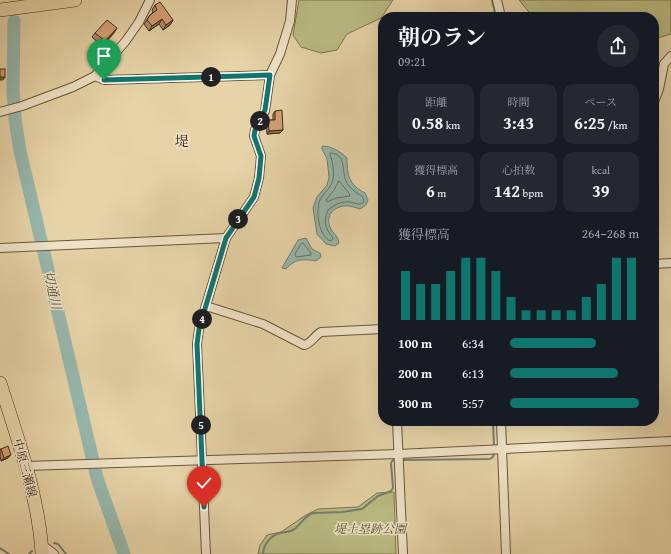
<!DOCTYPE html>
<html lang="ja">
<meta charset="utf-8">
<style>
body{margin:0;font-family:"Gentium Book Plus","Noto Serif JP",serif;background:#242831;color:#f1f3f6;height:100vh;display:flex;flex-direction:column;font-size:15px;white-space:nowrap}
*{box-sizing:border-box;margin:0}
p{font-size:13px;color:#9ea1a6}
.icon{flex:none;width:22px;height:22px;fill:none;stroke:currentColor;stroke-width:2;stroke-linecap:round;stroke-linejoin:round}
.map{position:relative;flex:1;overflow:hidden}
.sheet{position:absolute;left:378px;top:12px;width:281px;height:414px;display:flex;flex-direction:column;background:#171b24;border-radius:16px;box-shadow:0 4px 16px #0002}
.sheet>*{flex:none}
.pin{position:absolute;display:grid;place-items:center;width:34px;height:34px;color:#fff;margin:-41px -17px;border-radius:50% 50% 50% 0;rotate:-45deg;box-shadow:0 0 4px #0007}
.pin .icon{rotate:45deg}
.km{position:absolute;width:20px;height:20px;margin:-10px;border-radius:50%;background:#222;color:#fff;font-size:11px;line-height:20px;text-align:center}
.round{display:grid;place-items:center;flex:none;width:42px;height:42px;border-radius:21px;background:#242831}
.overview{display:flex;align-items:center;justify-content:space-between;height:68px;padding:0 20px}
h1{font-size:22px;font-weight:700;line-height:30px}
.figures{display:grid;grid-template-columns:repeat(3,1fr);gap:6px;height:68px;padding:4px 20px}
.figures div{display:grid;align-content:center;border-radius:10px;background:#242831;text-align:center}
.figures b{font-size:17px;font-weight:700}
.figures small{font-size:11px;font-weight:400}
.figures p{font-size:11px}
.chart{height:112px;padding:8px 20px}
.chart p{display:flex;justify-content:space-between}
.chart svg{width:100%;height:72px;margin-top:4px;stroke:#0f766e;stroke-width:6}
ul{padding:0 20px;list-style:none;font-size:13px}
li{display:grid;grid-template-columns:64px 48px 1fr;align-items:center;height:30px}
li i{height:10px;border-radius:5px;background:#0f766e}
.map>svg:first-child{display:block}
.green{fill:#babb83;stroke:#7c744e}
.water{fill:#96b7ac;stroke:#737f71}
.lines{fill:none;stroke-linecap:round;stroke-linejoin:round}
.shore{stroke:#6a7262;stroke-width:1}
.stream{stroke:#737f71;stroke-width:2}
.river{stroke:#96b7ac;stroke-width:13}
.minor-casing{stroke:#68563c;stroke-width:10}
.primary-casing{stroke:#3e2c19;stroke-width:14}
.minor{stroke:#efe2c6;stroke-width:8}
.primary{stroke:#e6d3a7;stroke-width:13}
.wall{fill:#b58a64;stroke:#3e2c19}
.shaded-wall{fill:#947051;stroke:#3e2c19}
.building{fill:#d3a074;stroke:#3e2c19}
.route-casing{stroke:#fff;stroke-width:8}
.route{stroke:#0f766e;stroke-width:5}
.labels{text-anchor:middle;stroke-width:3;stroke-linejoin:round;paint-order:stroke}
.street-label{font-size:12px;fill:#3e2c19;stroke:#efe2c6}
.park-label{font-size:12px;font-style:italic;fill:#57492e;stroke:#efe2c6}
.water-label{font-size:13px;font-style:italic;fill:#504836;stroke:#efe2c6}
.quarter-label{font-size:14px;fill:#3e2c19;stroke:#efe2c6}
</style>
<div class="map">
<svg width="671" height="554" viewBox="0 0 671 554">
<rect width="100%" height="100%" fill="#e6d3a7"/>
<filter id="stains"><feTurbulence type="fractalNoise" baseFrequency=".005" numOctaves="4"/><feColorMatrix values="0 0 0 0 .2 0 0 0 0 .09 0 0 0 0 .02 0 0 0 .5 -.17"/></filter>
<radialGradient id="worn" r=".72"><stop offset=".6" stop-color="#630" stop-opacity="0"/><stop offset="1" stop-color="#630" stop-opacity=".3"/></radialGradient>
<g class="green">
<polygon points="299,0 393,0 381,18 347,34 337,50 321,53 301,47 293,35"/>
<polygon points="519,0 671,0 671,34 654,39 654,17 533,17"/>
<polygon points="394,492 396,554 258,554 260,545 267,535 281,532 306,515 318,509 358,507 377,493"/>
</g>
<g class="water">
<path d="M322 146C331 146 340 151 347 158 347 175 349 185 365 193L368 200 366 205 360 209C356 208 352 206 348 206 335 205 325 215 330 227 333 234 338 235 339 243L335 246 326 244 317 234 313 208 317 197 327 185 329 177 327 159 322 149Z"/>
<path d="M306 238 312 249 320 253 321 257 316 261C303 259 296 258 286 269L282 268 298 240Z"/>
</g>
<g class="lines">
<g class="shore">
<path d="M331 153C347 155 341 169 346 181 349 188 356 193 362 196L364 200 363 203C358 205 355 203 350 202 341 201 334 205 328 210 323 222 325 228 333 238L331 241C319 238 315 210 320 200 324 192 331 189 333 179 334 173 333 161 330 155Z"/>
<polygon points="339,181 349,193 350,196 336,198 327,202 326,200 334,190"/>
<polygon points="303,243 311,253 311,255 296,257 295,254 301,244"/>
</g>
<g class="stream">
<polyline points="492,0 496,17"/>
<polyline points="493,421 494,448"/>
<polyline points="401,460 490,459 493,457 494,452"/>
<polyline points="54,543 58,544 66,554"/>
<polyline points="0,548 9,554"/>
<polyline points="29,554 32,551"/>
<path d="M263 554C264 544 270 536 280 533 284 532 289 532 293 530 301 525 304 516 313 513L342 512 362 509 378 496 391 491 393 488 391 463 393 460H397"/>
</g>
<polyline class="river" points="14,21 13,91 15,119 20,151 97,478 124,554"/>
<g class="minor-casing">
<g id="minor">
<polyline points="497,0 501,17"/>
<polyline points="95,76 104,80 270,75"/>
<polyline points="654,102 659,89 664,64 671,56"/>
<polyline points="0,112 22,106 73,87 95,76 125,42 139,22 150,0"/>
<polyline points="0,248 226,238"/>
<polyline points="654,264 671,263"/>
<path d="M206 306 263 324 304 345C311 344 315 335 321 332L383 329"/>
<polyline points="397,421 403,554"/>
<polyline points="501,421 506,554"/>
<polyline points="26,466 398,454 671,441"/>
<polyline points="41,544 54,554"/>
<polyline points="206,554 197,344 199,329 226,238 254,197 259,178 261,156 254,136 255,130 265,111 270,75 280,54 290,21 292,0"/>
</g>
</g>
<g class="primary-casing">
<g id="primary">
<polyline points="0,10 75,0"/>
<path d="M0 383C17 437 39 497 42 554"/>
</g>
</g>
<use href="#minor" class="minor"/>
<use href="#primary" class="primary"/>
</g>
<g class="wall">
<polygon points="155,5 173,20 170,25 163,30 159,24 149,31 144,24 150,15 153,12 152,10"/>
<polygon points="95,33 114,33 102,46 92,37"/>
<polygon points="275,111 283,130 280,133 267,134 266,123 268,120 273,120 273,114"/>
<polygon points="0,449 1,449 8,458 1,461 0,456"/>
</g>
<g class="shaded-wall">
<polygon points="162,19 159,24 149,31 152,26"/>
<polygon points="173,20 170,25 163,30 166,25"/>
<polygon points="117,28 114,33 102,46 105,41"/>
<polygon points="0,77 5,77 3,80 0,80"/>
<polygon points="283,130 280,133 267,134 269,131"/>
<polygon points="11,455 8,458 1,461 4,458"/>
</g>
<g class="building">
<polygon points="160,2 173,20 166,25 162,19 152,26 147,20 150,15 157,10 155,5"/>
<polygon points="107,20 117,28 105,41 95,33"/>
<rect x="0" y="69" width="5" height="8"/>
<polygon points="282,110 283,130 269,131 268,120 275,120 275,111"/>
<polygon points="8,446 11,455 4,458 1,449"/>
</g>
<g class="lines">
<g class="route-casing">
<polyline id="route" points="104,80 270,75 265,110 255,130 254,136 261,156 259,178 254,197 226,238 199,329 197,344 204,507"/>
</g>
<use href="#route" class="route"/>
</g>
<g class="labels">
<g class="street-label">
<text transform="translate(25 468) rotate(75)" y="4">中原三瀬線</text>
</g>
<g class="park-label">
<text x="370" y="533">堤土塁跡公園</text>
</g>
<g class="water-label">
<text transform="translate(53 290) rotate(77)" y="5">切通川</text>
</g>
<g class="quarter-label">
<text x="182" y="146">堤</text>
</g>
</g>
<rect width="100%" height="100%" filter="url(#stains)"/>
<rect width="100%" height="100%" fill="url(#worn)"/>
</svg>
<div class="pin" style="left:104px;top:80px;background:#1e9e55"><svg class="icon" aria-label="arrive" viewBox="0 0 24 24"><path d="M6 21V4h12l-3 4 3 4H6"/></svg></div>
<div class="pin" style="left:204px;top:507px;background:#d93025"><svg class="icon" aria-label="check" viewBox="0 0 24 24"><path d="M5 12l5 5 9-10"/></svg></div>
<b class="km" style="left:211px;top:77px">1</b>
<b class="km" style="left:260px;top:121px">2</b>
<b class="km" style="left:238px;top:219px">3</b>
<b class="km" style="left:202px;top:319px">4</b>
<b class="km" style="left:201px;top:425px">5</b>
<section class="sheet">
<div class="overview"><div><h1>朝のラン</h1><p>09:21</p></div><a class="round"><svg class="icon" aria-label="share" viewBox="0 0 24 24"><path d="M12 15V3M7 8l5-5 5 5M5 13v7h14v-7"/></svg></a></div>
<div class="figures">
<div><p>距離</p><b>0.58<small> km</small></b></div>
<div><p>時間</p><b>3:43</b></div>
<div><p>ペース</p><b>6:25<small> /km</small></b></div>
</div>
<div class="figures">
<div><p>獲得標高</p><b>6<small> m</small></b></div>
<div><p>心拍数</p><b>142<small> bpm</small></b></div>
<div><p>kcal</p><b>39</b></div>
</div>
<div class="chart"><p><span>獲得標高</span>264–268 m</p>
<svg viewBox="0 0 160 44" preserveAspectRatio="none"><path d="M5 44V14M15 44V22M25 44V22M35 44V14M45 44V6M55 44V6M65 44V14M75 44V30M85 44V38M95 44V38M105 44V38M115 44V38M125 44V30M135 44V22M145 44V6M155 44V6"/></svg>
</div>
<ul>
<li><b>100 m</b>6:34<i style="width:67%"></i></li>
<li><b>200 m</b>6:13<i style="width:84%"></i></li>
<li><b>300 m</b>5:57<i style="width:100%"></i></li>
</ul>
</section>
</div>
